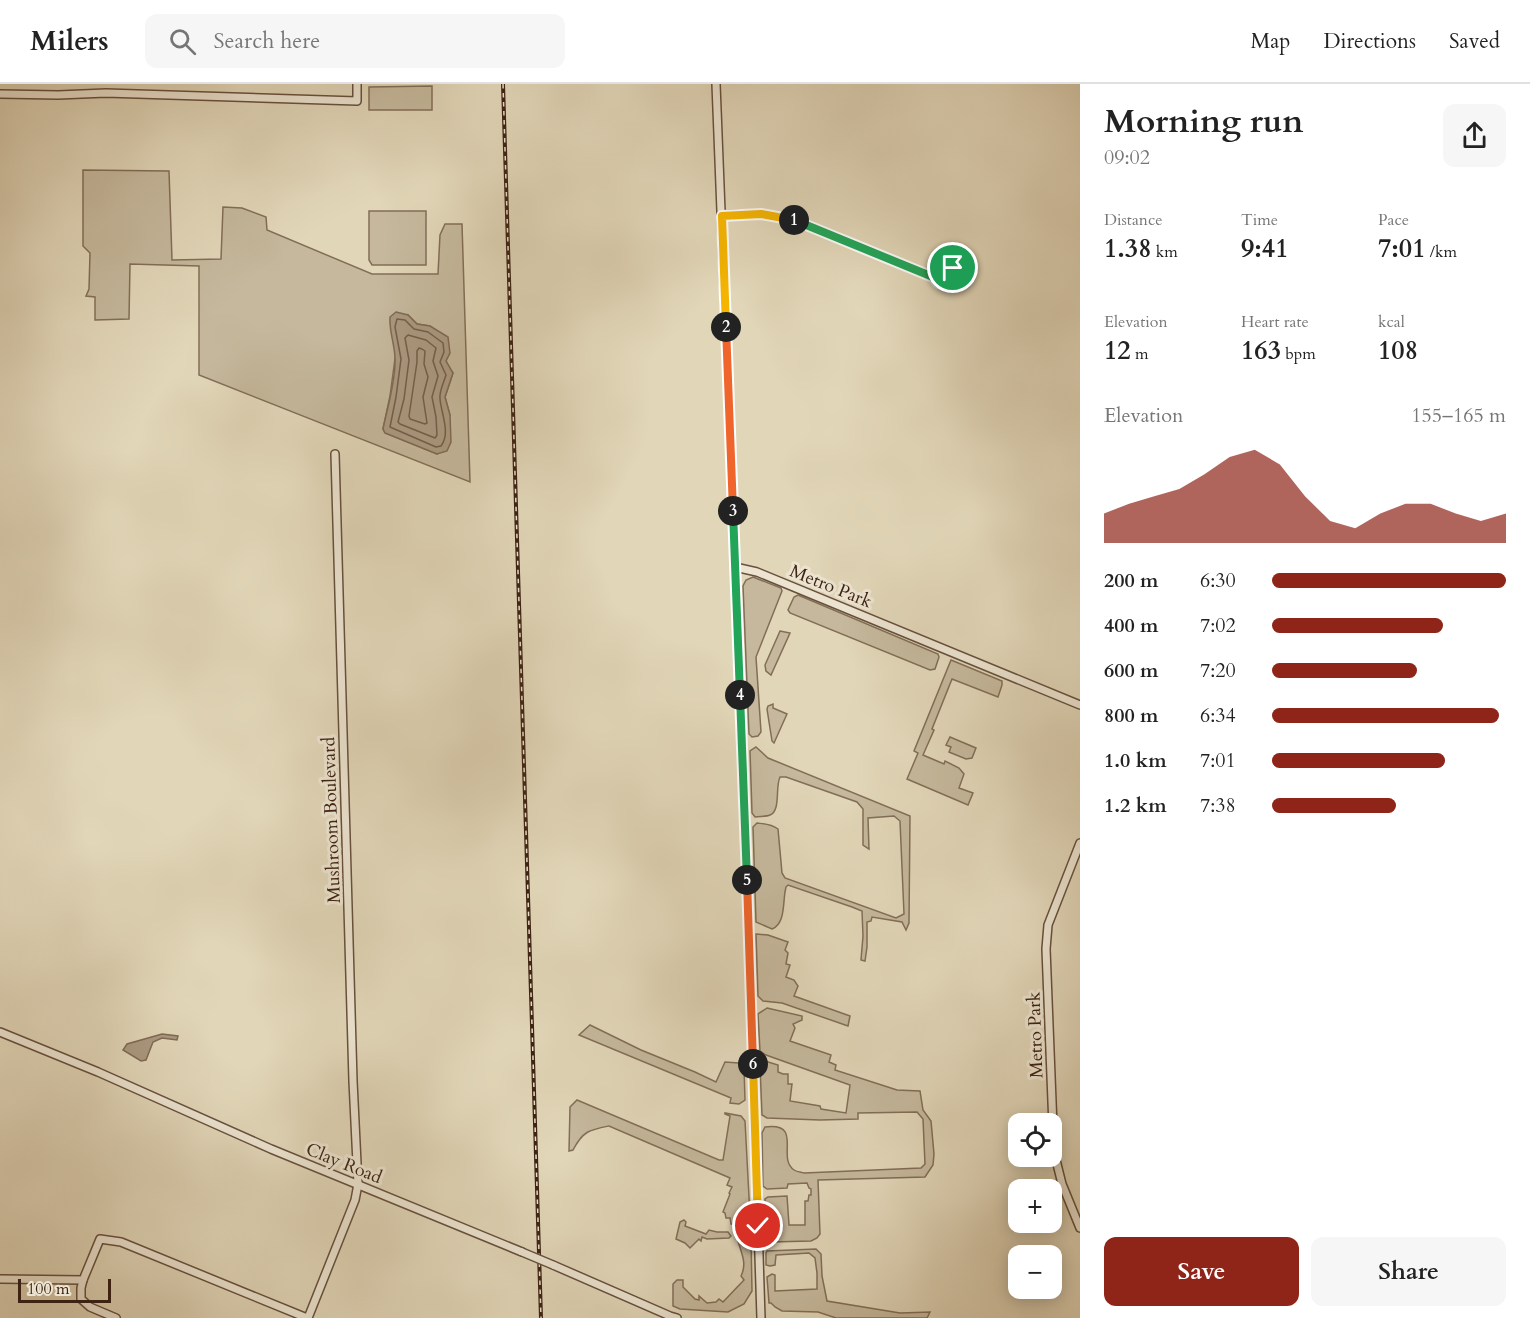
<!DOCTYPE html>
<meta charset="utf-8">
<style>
body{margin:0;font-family:Cardo,serif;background:#f6f6f6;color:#222;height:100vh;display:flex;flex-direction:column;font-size:22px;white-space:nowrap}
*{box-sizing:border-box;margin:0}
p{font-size:20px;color:#767676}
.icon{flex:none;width:33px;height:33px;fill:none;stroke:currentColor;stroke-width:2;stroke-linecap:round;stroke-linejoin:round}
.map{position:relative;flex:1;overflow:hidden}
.panel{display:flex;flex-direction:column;background:#fff;width:450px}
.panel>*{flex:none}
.fabs{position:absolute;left:1008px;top:1029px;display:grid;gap:12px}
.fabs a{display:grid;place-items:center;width:54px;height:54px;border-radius:12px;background:#fff;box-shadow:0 3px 15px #0003;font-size:30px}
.scale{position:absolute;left:18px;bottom:15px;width:93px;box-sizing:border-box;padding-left:6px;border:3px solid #3e2312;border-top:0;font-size:16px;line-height:21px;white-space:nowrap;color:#3e2312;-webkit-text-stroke:4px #ece4d1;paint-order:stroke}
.pin{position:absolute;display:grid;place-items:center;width:51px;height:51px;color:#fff;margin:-26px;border:3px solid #fff;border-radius:50%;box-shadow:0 2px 6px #0007}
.km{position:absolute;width:30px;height:30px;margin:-15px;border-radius:50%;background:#222;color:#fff;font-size:16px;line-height:30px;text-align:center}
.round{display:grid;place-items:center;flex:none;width:63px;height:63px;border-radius:12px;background:#f6f6f6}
.headline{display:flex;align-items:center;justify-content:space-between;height:102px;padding:0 24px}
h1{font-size:33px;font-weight:800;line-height:45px}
.metrics{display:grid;grid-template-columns:repeat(3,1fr);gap:9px;height:102px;padding:6px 24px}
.metrics div{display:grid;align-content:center}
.metrics b{font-size:26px;font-weight:800}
.metrics small{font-size:16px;font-weight:400}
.metrics p{font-size:16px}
.chart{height:168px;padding:12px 24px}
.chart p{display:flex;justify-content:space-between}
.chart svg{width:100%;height:108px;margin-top:6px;fill:#8f2418;opacity:.7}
.action{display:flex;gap:12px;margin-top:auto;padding:12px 24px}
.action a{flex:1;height:69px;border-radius:12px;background:#8f2418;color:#fff;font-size:24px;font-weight:800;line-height:69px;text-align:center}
.action a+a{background:#f6f6f6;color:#222}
ul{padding:0 24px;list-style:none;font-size:20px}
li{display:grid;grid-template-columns:96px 72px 1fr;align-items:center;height:45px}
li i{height:15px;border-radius:8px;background:#8f2418}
header{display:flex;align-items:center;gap:36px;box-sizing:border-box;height:84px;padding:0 30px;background:#fff;border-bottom:2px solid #e0e0e0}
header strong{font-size:28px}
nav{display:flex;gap:33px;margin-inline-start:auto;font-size:21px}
.search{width:420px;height:54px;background:#f6f6f6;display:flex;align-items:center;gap:15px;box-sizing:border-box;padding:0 21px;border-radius:12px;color:#767676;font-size:22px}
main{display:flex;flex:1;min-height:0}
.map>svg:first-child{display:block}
.green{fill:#c5b89c;stroke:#826e57;stroke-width:1.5;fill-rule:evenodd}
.water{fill:#aa9980;stroke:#7f6a54;stroke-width:1.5}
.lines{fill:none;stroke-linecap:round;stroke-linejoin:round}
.shore{stroke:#745e49;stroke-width:1.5}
.minor-casing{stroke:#67503c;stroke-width:10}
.minor{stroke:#ece4d1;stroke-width:7}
.rail-casing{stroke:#3e2312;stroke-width:4}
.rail{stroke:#ece4d1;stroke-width:1.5;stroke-dasharray:4.5;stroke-linecap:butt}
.minor-bridge-casing{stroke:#67503c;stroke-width:10;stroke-linecap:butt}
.minor-bridge{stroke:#ece4d1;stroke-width:7}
.split-1-casing{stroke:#fff;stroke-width:12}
.split-2-casing{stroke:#fff;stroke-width:12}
.split-3-casing{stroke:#fff;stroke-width:12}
.split-4-casing{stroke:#fff;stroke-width:12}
.split-5-casing{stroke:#fff;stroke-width:12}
.split-6-casing{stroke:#fff;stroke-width:12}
.split-7-casing{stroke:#fff;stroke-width:12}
.split-1{stroke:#22a559;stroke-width:8}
.split-2{stroke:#f5b400;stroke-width:8}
.split-3{stroke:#f0652b;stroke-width:8}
.split-4{stroke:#22a559;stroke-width:8}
.split-5{stroke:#22a559;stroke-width:8}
.split-6{stroke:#f0652b;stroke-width:8}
.split-7{stroke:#f5b400;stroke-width:8}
.labels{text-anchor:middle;stroke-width:6;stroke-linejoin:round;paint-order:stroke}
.street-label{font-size:18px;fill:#3e2312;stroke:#ece4d1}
</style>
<header>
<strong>Milers</strong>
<div class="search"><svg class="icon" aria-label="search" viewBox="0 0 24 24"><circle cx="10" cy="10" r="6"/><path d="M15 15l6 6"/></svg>Search here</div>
<nav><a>Map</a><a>Directions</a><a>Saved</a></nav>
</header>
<main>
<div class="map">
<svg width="1080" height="1234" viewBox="0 0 1080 1234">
<rect width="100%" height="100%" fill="#e1d6b8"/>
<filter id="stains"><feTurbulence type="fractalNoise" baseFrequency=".00333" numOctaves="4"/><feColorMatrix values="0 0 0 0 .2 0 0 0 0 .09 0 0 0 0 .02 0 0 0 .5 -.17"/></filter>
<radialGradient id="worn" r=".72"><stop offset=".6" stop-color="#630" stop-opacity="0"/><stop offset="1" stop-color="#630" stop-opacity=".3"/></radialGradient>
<g class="green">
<polygon points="432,2 432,26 369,26 369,3"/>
<path d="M83 86 169 87 172 176 221 175 223 123 242 124 266 133 267 146 372 190H438L440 151 445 140H462L470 398 199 291V182L130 180 129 235 95 236V213L86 212 89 205 90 169 83 162ZM408 231 417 240 430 242 441 250 447 281 453 289 445 313 450 331 437 370 385 349 383 345 390 312 395 275Z"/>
<polygon points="369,127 426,127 426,181 372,181 369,176"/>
<polygon points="753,493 781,504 782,507 756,573 761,648 758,652 752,653 749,650 743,502 746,496"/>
<polygon points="798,511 938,570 939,573 935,585 930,586 790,529 788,526 794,513"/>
<polygon points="780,547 790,549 771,591 766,587 765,581"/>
<polygon points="951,576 1002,597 1002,601 998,613 952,595 932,645 934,646 923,671 944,680 945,677 959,684 964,690 959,704 973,709 968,721 907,695 918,669 914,667"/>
<polygon points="773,620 773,624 787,630 774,659 772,657 767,625 768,622"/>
<polygon points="950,653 976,664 972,674 966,675 949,668 951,663 946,661"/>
<path d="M756 663 768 674 910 732 909 839 906 846 902 838 872 833 871 837 867 838V863L865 877 861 876 863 852 862 827 852 823 788 801 786 803 785 808C783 820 785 840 772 845L756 838 753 743 757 739C765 740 771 740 778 745L782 789 785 794 896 834 904 830 900 737 894 732 868 734 869 765 863 761V725L857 718 786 693H780C775 703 781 727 770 731 766 733 759 732 755 733L752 729 750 667Z"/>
<polygon points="756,850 768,851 788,858 785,866 788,869 786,880 790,881 786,893 794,896 798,902 794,912 850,932 848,942 782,919 763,917 758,912"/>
<path d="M767 924 802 932V936L793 940 795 944 790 957 831 971 829 978 836 981 835 986 897 1006 920 1007 923 1026 931 1037 934 1070 933 1081 925 1093 818 1096 820 1150 817 1154 811 1157 771 1158 766 1156 765 1115 768 1113 787 1112 789 1141H805V1117H808L809 1111H811V1105L809 1104 807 1099 788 1100 787 1104 767 1105 763 1102 762 1049 765 1043C804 1038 776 1074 794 1086 797 1088 800 1088 804 1089L921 1084 925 1080 923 1035 917 1028 858 1029V1035L820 1036 767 1034 762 1031 760 982 762 978 765 977 778 981V988L783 990H788V1000H792L790 1017 820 1022 821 1025 846 1029 850 1001 766 971 760 967 758 930Z"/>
<polygon points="590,941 641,966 695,988 716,998 725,978 739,979 744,985 745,1016 739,1020 730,1019 731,1014 579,951"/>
<path d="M577 1016 719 1076H723L730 1032 725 1030V1029L741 1032 745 1037 750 1132C745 1139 740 1141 731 1140L730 1134H726L725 1129 723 1128 730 1110 729 1109 732 1103 727 1101 730 1094 609 1042C589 1046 583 1047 573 1066L569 1067 570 1023Z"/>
<polygon points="684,1136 686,1138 685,1142 706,1150 709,1146 717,1148 728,1148 731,1152 729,1154 707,1155 702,1153 701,1157 699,1155 690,1164 685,1159 676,1155 680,1138"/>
<path d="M741 1149 745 1150 751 1155 752 1207 744 1220 728 1228 680 1225 673 1222V1200L677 1196H683V1203L695 1215 699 1216V1212L707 1219 716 1218 719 1215 723 1218 744 1196 741 1192C748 1178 740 1167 737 1153L738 1150Z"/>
<polygon points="816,1165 821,1170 822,1192 827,1217 900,1229 930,1228 927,1234 836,1234 818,1228 782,1227 775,1223 771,1219 769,1219 767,1193 772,1190 775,1191 775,1207 817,1205 817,1189 815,1174 809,1169 776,1171 775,1181 770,1182 766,1181 766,1169 767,1167"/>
</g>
<g class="water">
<path d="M396 228 408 231 417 240 430 242 448 253 450 269 446 277 453 289 445 313 450 331 451 358 447 367 437 370 385 349 383 345C387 325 396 296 395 275 395 261 389 248 390 233Z"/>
<polygon points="162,950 178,952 177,956 162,954 153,958 146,976 141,977 123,966 127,960"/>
</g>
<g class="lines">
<g class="shore">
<path d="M397 235 405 236 414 245 428 248 443 259 444 268 440 278 446 291C444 298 439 307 440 315 441 329 451 349 441 362L436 363 390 343 396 313 401 275 395 243Z"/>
<polygon points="408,251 426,256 436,264 433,277 438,292 432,313 436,333 437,351 435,354 400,340 398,338 404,315 409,276 405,254"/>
<polygon points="419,264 422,265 425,267 424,280 428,293 423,313 427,339 425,340 410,335 409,332 417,278 417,267"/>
</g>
<g class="minor-casing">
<g id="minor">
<polyline points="716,0 745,736 761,1234"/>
<polyline points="0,10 58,11 106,9 357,17 357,0"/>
<polyline points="721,131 761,130 796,136 932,193"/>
<circle cx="943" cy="188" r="11"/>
<polyline points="735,483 757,488 1080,621"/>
<polyline points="1080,759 1048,841 1046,865 1054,1068 1062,1100 1080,1144"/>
<polyline points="0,948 98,988 271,1065 522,1168"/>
<polyline points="553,1181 670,1232 677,1234"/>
<polyline points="0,1195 83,1196 100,1155 121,1158 307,1234"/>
<polyline points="83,1196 81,1204 81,1215 90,1223 116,1234"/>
<polyline points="308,1234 355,1116 358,1100 353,997 335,370"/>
</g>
</g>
<use href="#minor" class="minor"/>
<g class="rail-casing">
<polyline id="rail" points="503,0 541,1234"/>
</g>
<use href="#rail" class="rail"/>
<g class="minor-bridge-casing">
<polyline id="minor-bridge" points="522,1168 553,1181"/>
</g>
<use href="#minor-bridge" class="minor-bridge"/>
</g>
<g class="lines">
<g class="split-1-casing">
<path id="split-1" d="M794 136 933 193 938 199C948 201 956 195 953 184"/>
</g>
<g class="split-2-casing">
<polyline id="split-2" points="726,243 722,132 761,130 794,136"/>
</g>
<g class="split-3-casing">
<polyline id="split-3" points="726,243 733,427"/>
</g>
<g class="split-4-casing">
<polyline id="split-4" points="733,427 740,611"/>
</g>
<g class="split-5-casing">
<polyline id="split-5" points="740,611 747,796"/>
</g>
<g class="split-6-casing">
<polyline id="split-6" points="747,796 753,980"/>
</g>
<g class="split-7-casing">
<polyline id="split-7" points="753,980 758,1142"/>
</g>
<use href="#split-1" class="split-1"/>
<use href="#split-2" class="split-2"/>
<use href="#split-3" class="split-3"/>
<use href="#split-4" class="split-4"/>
<use href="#split-5" class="split-5"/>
<use href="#split-6" class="split-6"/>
<use href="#split-7" class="split-7"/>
</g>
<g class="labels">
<g class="street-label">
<text transform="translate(831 502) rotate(22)" y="6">Metro Park</text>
<text transform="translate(331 736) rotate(-92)" y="6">Mushroom Boulevard</text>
<text transform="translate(1035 951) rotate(-92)" y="6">Metro Park</text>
<text transform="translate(344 1079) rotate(22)" y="6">Clay Road</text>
</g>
</g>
<rect width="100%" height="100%" filter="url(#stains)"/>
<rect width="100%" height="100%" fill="url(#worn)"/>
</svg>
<div class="fabs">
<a><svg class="icon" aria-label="locate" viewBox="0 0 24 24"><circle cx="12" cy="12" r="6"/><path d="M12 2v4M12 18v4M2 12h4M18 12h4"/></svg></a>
<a>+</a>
<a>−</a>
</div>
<div class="scale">100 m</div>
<div class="pin" style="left:953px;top:184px;background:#1e9e55"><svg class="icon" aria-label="arrive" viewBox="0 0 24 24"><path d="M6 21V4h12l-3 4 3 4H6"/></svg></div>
<div class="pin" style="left:758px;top:1142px;background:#d93025"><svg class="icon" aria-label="check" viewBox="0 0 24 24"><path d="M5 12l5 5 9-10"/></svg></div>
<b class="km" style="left:794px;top:136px">1</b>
<b class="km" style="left:726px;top:243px">2</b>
<b class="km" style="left:733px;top:427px">3</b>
<b class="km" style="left:740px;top:611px">4</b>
<b class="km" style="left:747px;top:796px">5</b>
<b class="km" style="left:753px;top:980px">6</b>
</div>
<section class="panel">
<div class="headline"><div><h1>Morning run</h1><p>09:02</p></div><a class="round"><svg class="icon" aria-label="share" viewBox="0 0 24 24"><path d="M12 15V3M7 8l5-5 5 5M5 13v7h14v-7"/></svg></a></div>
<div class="metrics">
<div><p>Distance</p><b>1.38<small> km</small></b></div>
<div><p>Time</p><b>9:41</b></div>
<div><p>Pace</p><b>7:01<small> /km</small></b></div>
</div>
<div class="metrics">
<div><p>Elevation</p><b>12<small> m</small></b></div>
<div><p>Heart rate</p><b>163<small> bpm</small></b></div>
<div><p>kcal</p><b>108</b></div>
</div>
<div class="chart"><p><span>Elevation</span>155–165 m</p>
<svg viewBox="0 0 160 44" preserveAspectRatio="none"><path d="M0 44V32L10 28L20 25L30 22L40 16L50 9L60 6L70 12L80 25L90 35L100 38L110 32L120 28L130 28L140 32L150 35L160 32V44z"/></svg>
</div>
<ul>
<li><b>200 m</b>6:30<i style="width:100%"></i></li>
<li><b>400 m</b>7:02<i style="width:73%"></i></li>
<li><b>600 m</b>7:20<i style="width:62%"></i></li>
<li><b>800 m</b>6:34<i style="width:97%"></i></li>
<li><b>1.0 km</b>7:01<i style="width:74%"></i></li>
<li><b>1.2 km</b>7:38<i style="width:53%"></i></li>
</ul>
<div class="action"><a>Save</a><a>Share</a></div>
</section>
</main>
